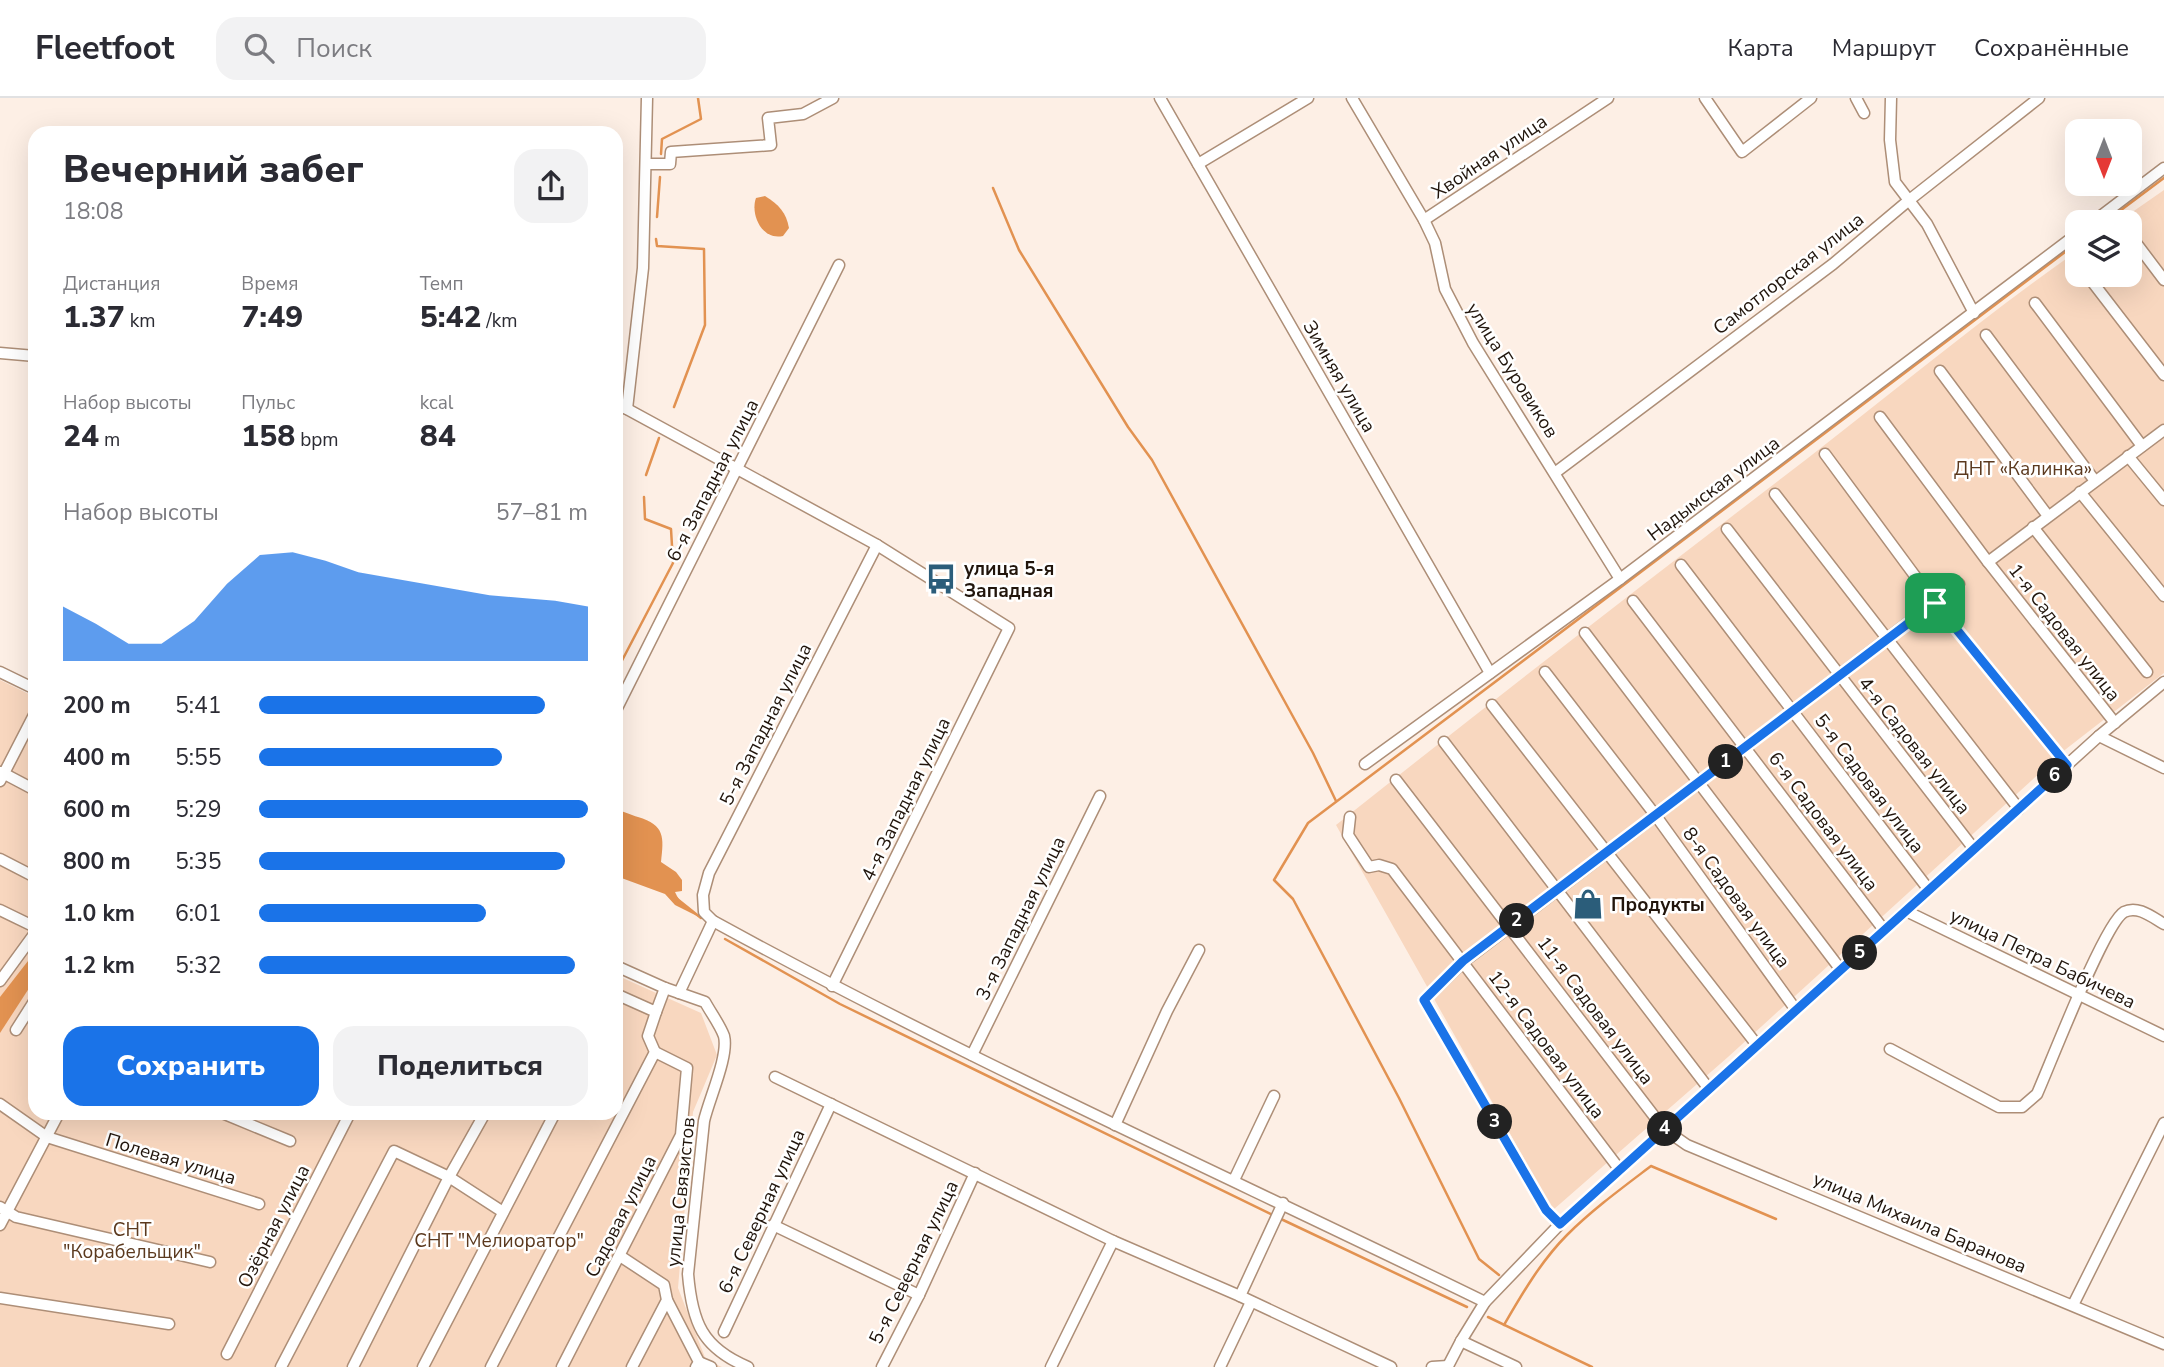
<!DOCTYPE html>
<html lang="ru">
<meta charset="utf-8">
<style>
body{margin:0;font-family:"Nunito Sans",sans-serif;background:#f2f2f3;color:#2b2b33;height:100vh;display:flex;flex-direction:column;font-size:26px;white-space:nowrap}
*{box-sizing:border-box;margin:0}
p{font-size:23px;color:#7c7c81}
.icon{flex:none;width:38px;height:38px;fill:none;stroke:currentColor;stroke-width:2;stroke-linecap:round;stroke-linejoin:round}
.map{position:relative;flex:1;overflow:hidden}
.side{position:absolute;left:28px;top:28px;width:595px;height:994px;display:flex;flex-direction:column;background:#fff;border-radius:21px;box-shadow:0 7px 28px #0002}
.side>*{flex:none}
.needle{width:46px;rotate:180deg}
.buttons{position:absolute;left:2065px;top:21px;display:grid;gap:14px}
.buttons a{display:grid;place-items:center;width:77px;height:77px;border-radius:14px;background:#fff;box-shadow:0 7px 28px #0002;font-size:35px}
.pin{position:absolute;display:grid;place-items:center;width:60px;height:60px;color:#fff;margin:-30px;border-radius:14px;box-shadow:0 4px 10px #0006}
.km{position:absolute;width:35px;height:35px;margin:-18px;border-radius:50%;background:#222;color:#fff;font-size:19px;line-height:35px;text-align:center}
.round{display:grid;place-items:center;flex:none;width:74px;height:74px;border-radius:21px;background:#f2f2f3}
.head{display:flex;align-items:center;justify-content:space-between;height:119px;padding:0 35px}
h1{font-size:38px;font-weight:800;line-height:52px}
.metrics{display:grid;grid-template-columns:repeat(3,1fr);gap:10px;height:119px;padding:7px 35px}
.metrics div{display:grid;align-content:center}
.metrics b{font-size:30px;font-weight:800}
.metrics small{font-size:19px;font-weight:400}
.metrics p{font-size:19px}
.chart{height:196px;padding:14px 35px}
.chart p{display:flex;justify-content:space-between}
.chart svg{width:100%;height:126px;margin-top:7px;fill:#1a73e8;opacity:.7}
.action{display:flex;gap:14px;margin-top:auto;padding:14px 35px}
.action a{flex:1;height:80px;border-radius:21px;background:#1a73e8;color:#fff;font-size:28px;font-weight:800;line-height:80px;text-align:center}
.action a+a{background:#f2f2f3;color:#2b2b33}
ul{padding:0 35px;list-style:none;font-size:23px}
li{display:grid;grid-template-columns:112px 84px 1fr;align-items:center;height:52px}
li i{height:18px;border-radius:9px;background:#1a73e8}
header{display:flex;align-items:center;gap:42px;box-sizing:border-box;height:98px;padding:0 35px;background:#fff;border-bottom:2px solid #e1e1e2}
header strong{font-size:33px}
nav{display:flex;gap:38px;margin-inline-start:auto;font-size:24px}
.search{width:490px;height:63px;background:#f2f2f3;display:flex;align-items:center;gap:18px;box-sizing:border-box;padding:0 24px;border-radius:21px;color:#7c7c81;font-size:26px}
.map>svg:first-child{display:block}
.green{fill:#f8d7bf}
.water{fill:#e29251}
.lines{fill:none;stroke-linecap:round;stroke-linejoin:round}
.stream{stroke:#e29251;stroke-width:2.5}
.street-casing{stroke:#ad8e77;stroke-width:13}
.street{stroke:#fff;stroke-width:10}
.route-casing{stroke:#fff;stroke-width:14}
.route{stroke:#1a73e8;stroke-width:9}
.labels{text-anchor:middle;stroke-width:5;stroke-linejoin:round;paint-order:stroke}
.street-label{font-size:19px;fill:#21150c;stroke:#fff}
.park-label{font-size:19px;fill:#5b391e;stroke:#fff}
.poi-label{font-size:19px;font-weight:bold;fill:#21150c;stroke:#fff;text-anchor:start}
</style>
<header>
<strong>Fleetfoot</strong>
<div class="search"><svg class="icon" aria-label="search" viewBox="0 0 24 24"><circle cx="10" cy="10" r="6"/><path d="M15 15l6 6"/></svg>Поиск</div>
<nav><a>Карта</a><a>Маршрут</a><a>Сохранённые</a></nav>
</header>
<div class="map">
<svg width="2164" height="1269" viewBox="0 0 2164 1269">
<rect width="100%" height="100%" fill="#fdefe5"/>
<g class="green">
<path d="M2164 92V575L2066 651 1728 959 1553 1112 1336 727C1492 603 1650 481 1808 360 1898 290 1985 218 2077 153V177H2130V124H2118Z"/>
<polygon points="0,582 35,599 35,1015 616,1015 616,877 701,915 717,957 693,1014 678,1190 706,1262 722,1269 0,1269"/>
</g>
<g class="water">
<path d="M765 98C779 107 786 114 789 130L783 138C762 143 750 116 756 100Z"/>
<path d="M616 712C624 713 631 717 638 719 665 727 664 739 661 764L676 774 682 782V793L675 794C680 806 690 812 701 820L675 807 665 796 616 778Z"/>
<polygon points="35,854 35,881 0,935 0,899"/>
</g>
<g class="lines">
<g class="stream">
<polyline points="661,56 662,41 701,21 698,0"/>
<polyline points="993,90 1019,152 1128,329 1152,362 1313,655 1336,703"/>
<polyline points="657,119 660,79"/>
<polyline points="2105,124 2164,80"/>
<polyline points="656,141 657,148 704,151 705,227 674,309"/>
<polyline points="646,377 659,340"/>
<polyline points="616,574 673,465 671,431 645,421 644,399"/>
<polyline points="676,800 701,820"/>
<polyline points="725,841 840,906 1275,1118"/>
<polyline points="1281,1121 1467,1209"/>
<polyline points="1499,1177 1479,1161 1399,1000 1293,801 1274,782 1308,725 2077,145"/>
<polyline points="1488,1219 1592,1269"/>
<path d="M1504 1227C1522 1196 1541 1163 1567 1137 1592 1112 1622 1090 1651 1068L1776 1121"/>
</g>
<g class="street-casing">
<g id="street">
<polyline points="1160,0 1490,575"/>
<polyline points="1352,0 1424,122 1435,145 1445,191 1473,245 1620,481"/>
<polyline points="1705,0 1742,54 1811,0"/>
<polyline points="1856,0 1864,15"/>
<polyline points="1891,0 1890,42 1895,84 1927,126 1974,215"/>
<polyline points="647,66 670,66 671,54 771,47 768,20 803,16 833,0"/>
<polyline points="1198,66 1308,0"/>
<polyline points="1424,122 1608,0"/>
<polyline points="2093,124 2164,70"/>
<polyline points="2130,137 2164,182"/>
<polyline points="2087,177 2164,277"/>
<polyline points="2035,205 2142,348"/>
<polyline points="1986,237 2095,383"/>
<polyline points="0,255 35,258"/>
<polyline points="1940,273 2048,418"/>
<polyline points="616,307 627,311 877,447 1009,530 832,888"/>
<polyline points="627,311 643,170 647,0"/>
<polyline points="1880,319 1988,464 2115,625"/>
<polyline points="1825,356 1935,505 2067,667"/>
<polyline points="2128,358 2164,402"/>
<polyline points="1556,374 1833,166 1908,103 2039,0"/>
<polyline points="2080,394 2164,498"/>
<polyline points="1775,396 2019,711"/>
<polyline points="2033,429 2147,574"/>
<polyline points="1727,431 1974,751"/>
<path d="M877 447 709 775 703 797 704 814 713 823C965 961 1227 1078 1485 1204"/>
<polyline points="1988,464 2164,332"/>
<polyline points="1681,467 1929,792"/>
<polyline points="1633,503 1884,832"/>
<polyline points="1585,535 1841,872"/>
<polyline points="0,574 35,591"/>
<polyline points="1545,574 1656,718 1796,912"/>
<polyline points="1492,607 1757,947"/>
<polyline points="616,612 839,167"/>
<polyline points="2099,638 2164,670"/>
<polyline points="1444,644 1709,991"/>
<polyline points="1365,666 1620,481 2077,136"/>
<polyline points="1,674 35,692"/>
<polyline points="1396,682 1664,1031 1687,1047 2164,1246"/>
<polyline points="0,683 35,615"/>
<polyline points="1350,719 1348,737 1369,769 1379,767 1392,771 1620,1072"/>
<polyline points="0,761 35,779"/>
<polyline points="0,812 35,829"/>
<polyline points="1906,813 2164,938"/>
<path d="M616 868 665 890 705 904C711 915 720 927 724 938 729 958 709 1001 704 1023L688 1176C692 1224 702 1250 748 1269"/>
<polyline points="0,883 35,835"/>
<polyline points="679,895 713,823"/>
<polyline points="616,901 618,897 656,914 665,890"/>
<polyline points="16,932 35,902"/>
<path d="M1890 951 1999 1009H2022L2037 996C2050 967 2104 826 2124 814 2138 807 2152 819 2164 826"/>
<polyline points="972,957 1100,698"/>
<polyline points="775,979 1113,1143 1240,1198 1391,1269"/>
<polyline points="0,1006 47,1039 259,1106"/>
<polyline points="222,1015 290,1043"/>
<polyline points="1115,1027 1167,913 1199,852"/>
<polyline points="1234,1082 1274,998"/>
<polyline points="0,1109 16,1119 210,1164"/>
<polyline points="1560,1126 1546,1112 1424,902 1463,864 1959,486"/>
<polyline points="0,1127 59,1015"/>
<polyline points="773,1127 919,1197"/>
<polyline points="620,1158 664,1187 667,1202 632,1269"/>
<polyline points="1240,1198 1283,1105"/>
<polyline points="0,1200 169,1226"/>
<polyline points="667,1202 699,1264 696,1269"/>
<polyline points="2073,1207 2164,1025"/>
<polyline points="724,1234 831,1006"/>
<polyline points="1461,1243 1516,1269"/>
<polyline points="227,1256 350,1015"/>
<polyline points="699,1264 711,1269"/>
<polyline points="1448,1268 1461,1243 1485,1204 1560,1126 2099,638 2164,584"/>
<polyline points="281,1269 394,1053 449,1079 503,1114"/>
<polyline points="353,1269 449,1079 485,1015"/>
<polyline points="423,1269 555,1015"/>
<polyline points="491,1269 655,954 648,938 656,914"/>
<polyline points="562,1269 681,1037 687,970 655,954"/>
<polyline points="882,1269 919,1197 975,1075"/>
<polyline points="1051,1269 1113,1143"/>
<polyline points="1220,1269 1251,1204"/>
<polyline points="1432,1269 1448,1268"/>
</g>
</g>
<use href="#street" class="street"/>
</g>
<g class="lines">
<g class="route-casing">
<polygon id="route" points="1935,505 2067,667 1560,1126 1546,1112 1424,902 1463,863"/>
</g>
<use href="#route" class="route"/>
</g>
<defs>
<g id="bus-bare" transform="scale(2.415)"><path d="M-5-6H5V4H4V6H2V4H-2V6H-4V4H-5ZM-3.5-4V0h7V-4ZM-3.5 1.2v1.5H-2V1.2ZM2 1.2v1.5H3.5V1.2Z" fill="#2b5d7a" stroke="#fff" stroke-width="2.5" paint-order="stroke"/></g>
<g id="shop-bare" transform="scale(2.415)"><path d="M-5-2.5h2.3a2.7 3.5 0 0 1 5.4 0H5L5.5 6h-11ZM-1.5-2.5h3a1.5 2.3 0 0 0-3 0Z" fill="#2b5d7a" stroke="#fff" stroke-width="2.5" paint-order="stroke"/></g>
</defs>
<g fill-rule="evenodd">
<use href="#bus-bare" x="941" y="481"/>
<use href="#shop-bare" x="1588" y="806"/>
</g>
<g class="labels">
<g class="street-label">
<text transform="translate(1489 58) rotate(-34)" y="7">Хвойная улица</text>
<text transform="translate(1788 175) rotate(-38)" y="7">Самотлорская улица</text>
<text transform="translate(1513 272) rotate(58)" y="7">улица Буровиков</text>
<text transform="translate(1340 278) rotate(60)" y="7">Зимняя улица</text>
<text transform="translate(712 382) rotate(-63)" y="7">6-я Западная улица</text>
<text transform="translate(1713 390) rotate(-37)" y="7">Надымская улица</text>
<text transform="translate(2065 534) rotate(52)" y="7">1-я Садовая улица</text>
<text transform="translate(765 626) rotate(-63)" y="7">5-я Западная улица</text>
<text transform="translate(1915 647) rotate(52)" y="7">4-я Садовая улица</text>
<text transform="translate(1870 685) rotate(53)" y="7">5-я Садовая улица</text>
<text transform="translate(905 701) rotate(-64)" y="7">4-я Западная улица</text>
<text transform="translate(1824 723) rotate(53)" y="7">6-я Садовая улица</text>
<text transform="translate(1737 799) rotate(54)" y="7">8-я Садовая улица</text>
<text transform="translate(1020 820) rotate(-64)" y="7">3-я Западная улица</text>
<text transform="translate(2043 860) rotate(26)" y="7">улица Петра Бабичева</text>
<text transform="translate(1596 912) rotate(53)" y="7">11-я Садовая улица</text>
<text transform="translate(1547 946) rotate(53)" y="7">12-я Садовая улица</text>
<text transform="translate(171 1060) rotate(17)" y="7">Полевая улица</text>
<text transform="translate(680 1094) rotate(-84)" y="7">улица Связистов</text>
<text transform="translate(761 1113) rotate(-65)" y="7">6-я Северная улица</text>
<text transform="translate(620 1118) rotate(-63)" y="7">Садовая улица</text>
<text transform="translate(1920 1124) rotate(23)" y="7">улица Михаила Баранова</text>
<text transform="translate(273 1128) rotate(-63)" y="7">Озёрная улица</text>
<text transform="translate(913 1164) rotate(-64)" y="7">5-я Северная улица</text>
</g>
<g class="park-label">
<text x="2023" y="377">ДНТ «Калинка»</text>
<text x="132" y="1138">СНТ<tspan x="132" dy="22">"Корабельщик"</tspan></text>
<text x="499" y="1149">СНТ "Мелиоратор"</text>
</g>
<g class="poi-label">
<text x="964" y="477">улица 5-я<tspan x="964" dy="22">Западная</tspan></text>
<text x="1611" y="813">Продукты</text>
</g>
</g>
</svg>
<div class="buttons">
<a><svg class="needle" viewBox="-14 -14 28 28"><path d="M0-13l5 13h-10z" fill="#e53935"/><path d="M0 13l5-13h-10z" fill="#7c7c81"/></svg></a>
<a><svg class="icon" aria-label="layers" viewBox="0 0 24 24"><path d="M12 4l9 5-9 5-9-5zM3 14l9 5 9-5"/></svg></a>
</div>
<div class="pin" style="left:1935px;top:505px;background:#1e9e55"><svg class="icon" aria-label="arrive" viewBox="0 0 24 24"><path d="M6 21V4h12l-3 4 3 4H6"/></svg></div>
<b class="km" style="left:1726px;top:664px">1</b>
<b class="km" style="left:1517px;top:823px">2</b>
<b class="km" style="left:1495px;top:1024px">3</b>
<b class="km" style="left:1665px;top:1031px">4</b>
<b class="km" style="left:1860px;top:855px">5</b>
<b class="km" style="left:2055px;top:678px">6</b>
<section class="side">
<div class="head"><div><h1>Вечерний забег</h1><p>18:08</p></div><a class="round"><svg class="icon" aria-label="share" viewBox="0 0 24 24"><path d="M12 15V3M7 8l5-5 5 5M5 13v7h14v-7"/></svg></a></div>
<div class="metrics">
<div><p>Дистанция</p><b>1.37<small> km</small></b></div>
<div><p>Время</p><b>7:49</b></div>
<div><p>Темп</p><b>5:42<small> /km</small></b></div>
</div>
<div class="metrics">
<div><p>Набор высоты</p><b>24<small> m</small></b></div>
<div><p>Пульс</p><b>158<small> bpm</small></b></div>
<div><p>kcal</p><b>84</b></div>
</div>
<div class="chart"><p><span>Набор высоты</span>57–81 m</p>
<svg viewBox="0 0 160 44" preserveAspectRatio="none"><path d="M0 44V25L10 31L20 38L30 38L40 30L50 17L60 7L70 6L80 9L90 13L100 15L110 17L120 19L130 21L140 22L150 23L160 25V44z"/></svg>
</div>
<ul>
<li><b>200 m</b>5:41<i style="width:87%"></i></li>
<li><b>400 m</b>5:55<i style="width:74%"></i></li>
<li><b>600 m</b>5:29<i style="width:100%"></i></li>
<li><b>800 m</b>5:35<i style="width:93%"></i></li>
<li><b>1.0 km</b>6:01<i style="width:69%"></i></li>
<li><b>1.2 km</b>5:32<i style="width:96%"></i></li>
</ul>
<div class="action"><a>Сохранить</a><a>Поделиться</a></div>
</section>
</div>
